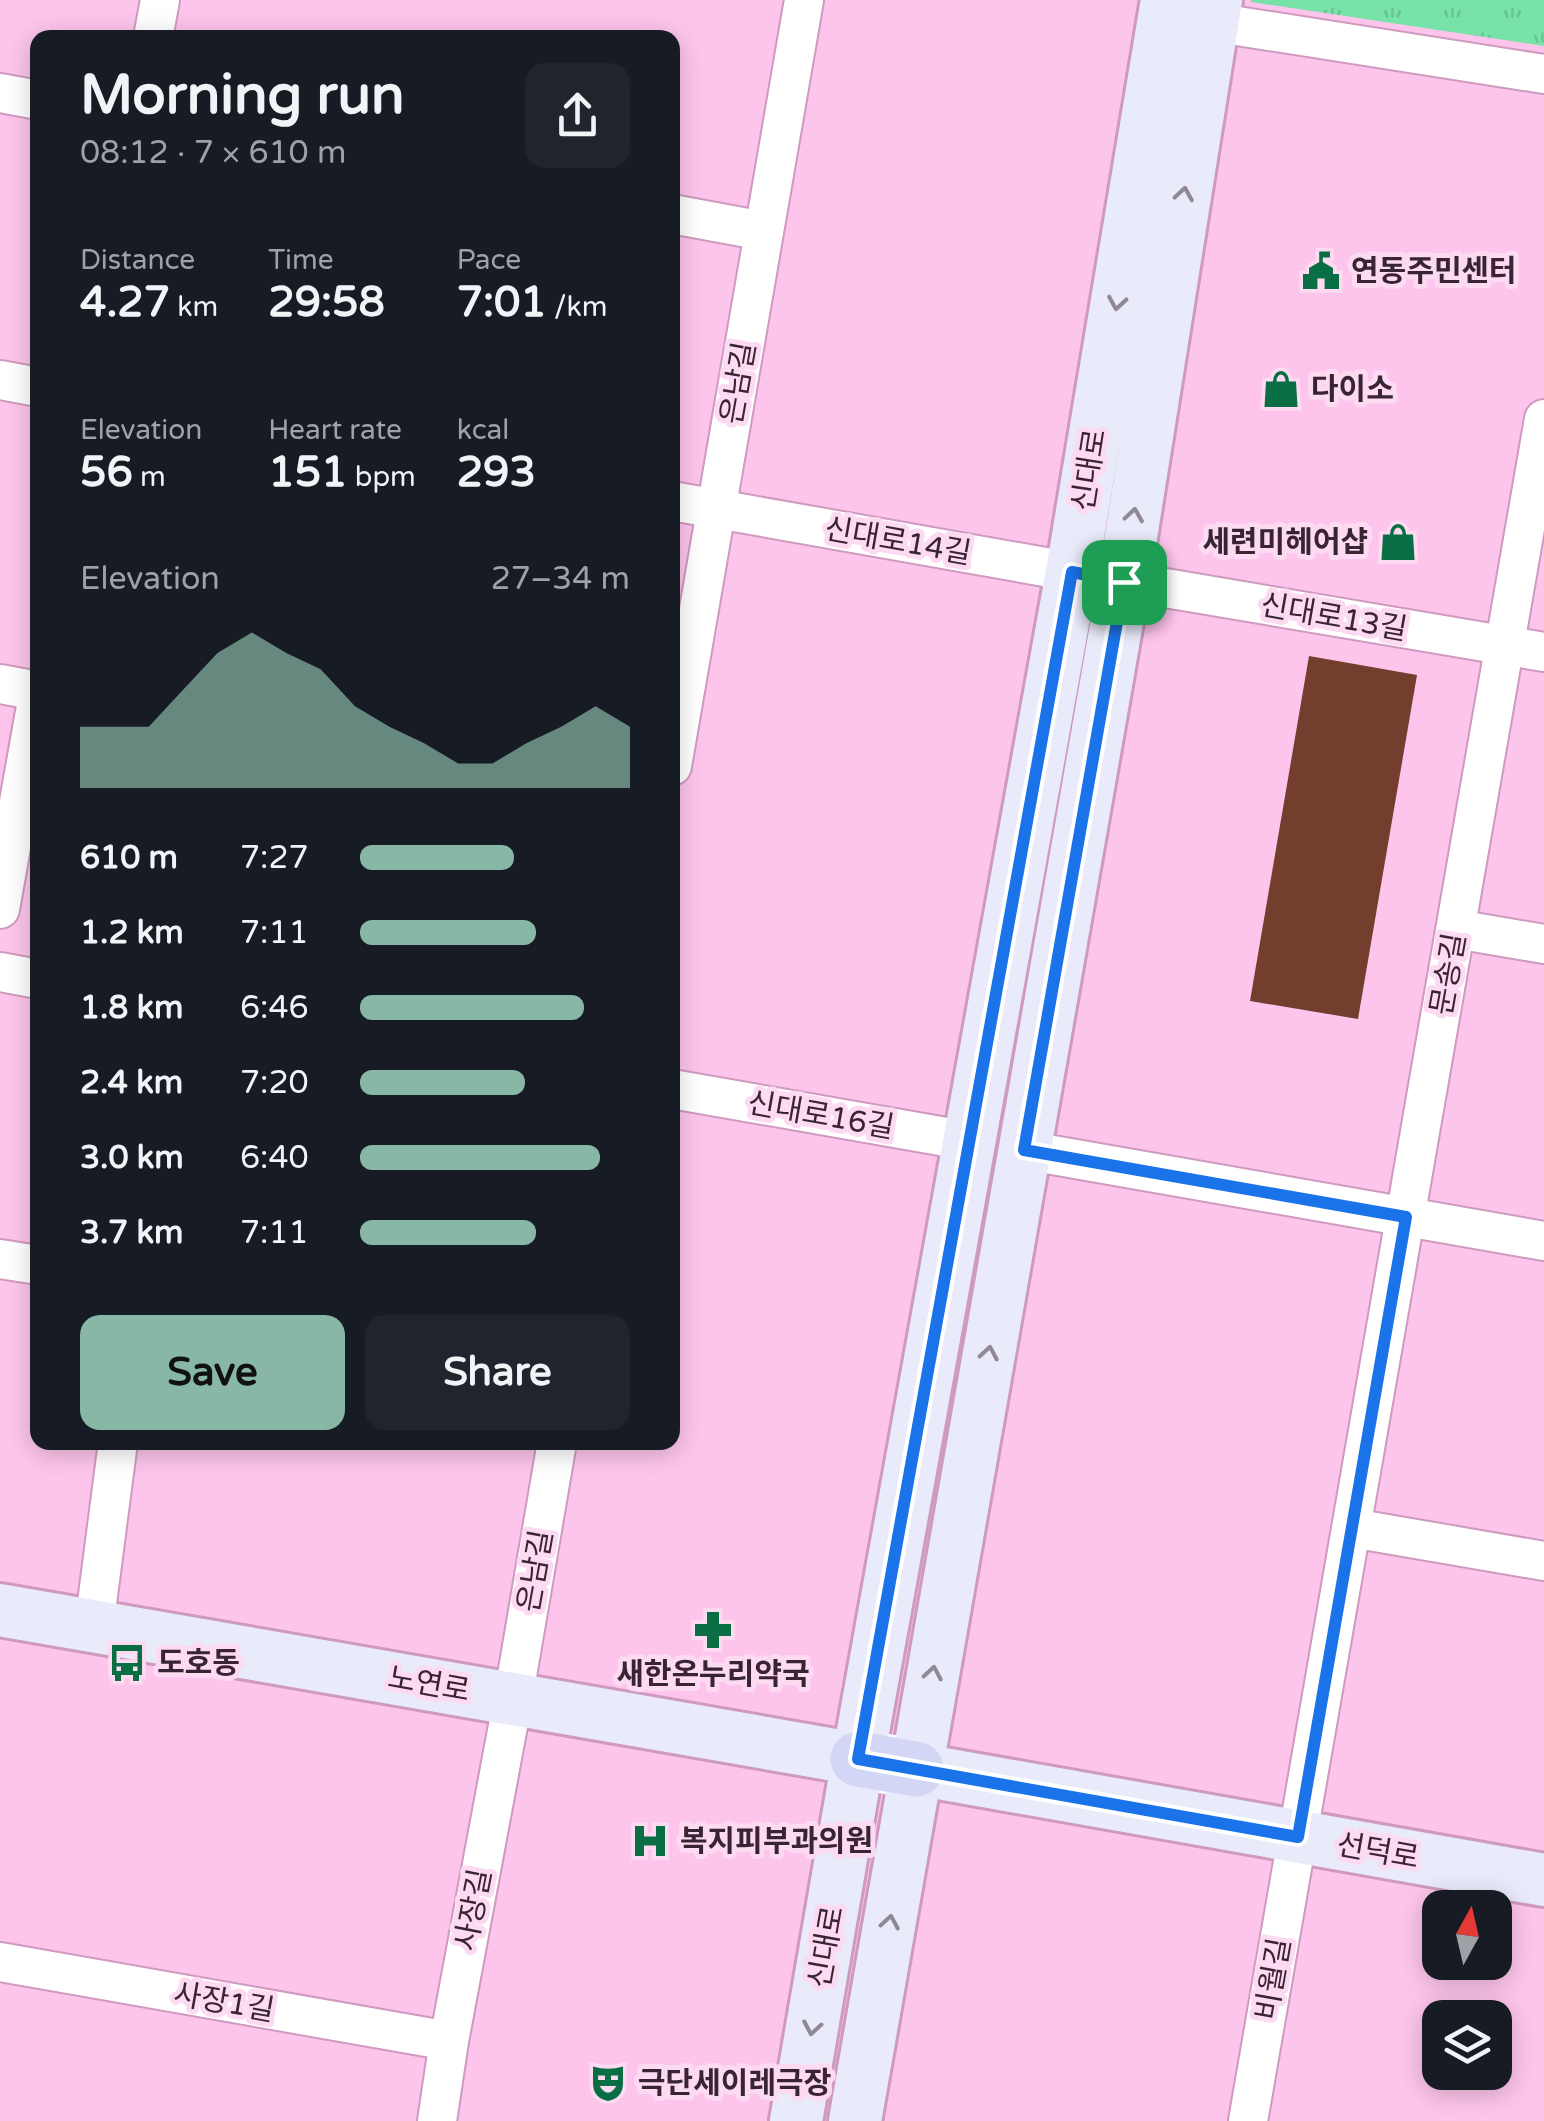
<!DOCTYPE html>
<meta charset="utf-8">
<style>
body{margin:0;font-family:"Varela Round","Noto Sans KR",sans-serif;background:#20242c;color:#f1f3f6;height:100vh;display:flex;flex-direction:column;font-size:38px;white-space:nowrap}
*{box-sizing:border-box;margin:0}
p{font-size:32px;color:#9ea1a6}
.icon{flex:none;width:55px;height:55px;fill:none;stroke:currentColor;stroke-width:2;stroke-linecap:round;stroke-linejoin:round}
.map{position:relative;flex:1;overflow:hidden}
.drawer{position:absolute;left:30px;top:30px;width:650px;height:1420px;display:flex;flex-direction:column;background:#171b24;border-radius:20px;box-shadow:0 5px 25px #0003}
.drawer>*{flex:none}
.needle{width:65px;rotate:8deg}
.controls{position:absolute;left:1422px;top:1890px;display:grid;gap:20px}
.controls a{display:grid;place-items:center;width:90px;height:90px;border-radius:20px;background:#171b24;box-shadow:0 5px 25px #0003;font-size:50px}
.pin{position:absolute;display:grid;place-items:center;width:85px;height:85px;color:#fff;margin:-42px;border-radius:20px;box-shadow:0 5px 15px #0006}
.round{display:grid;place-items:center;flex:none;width:105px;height:105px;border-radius:20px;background:#20242c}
.overview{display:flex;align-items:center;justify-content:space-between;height:170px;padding:0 50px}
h1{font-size:55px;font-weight:800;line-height:75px}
.metrics{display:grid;grid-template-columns:repeat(3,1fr);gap:15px;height:170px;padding:10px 50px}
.metrics div{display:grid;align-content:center}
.metrics b{font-size:42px;font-weight:800}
.metrics small{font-size:28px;font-weight:400}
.metrics p{font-size:28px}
.chart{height:280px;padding:20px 50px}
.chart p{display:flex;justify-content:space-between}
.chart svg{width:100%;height:180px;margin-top:10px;fill:#89b7a6;opacity:.7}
.primary-button{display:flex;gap:20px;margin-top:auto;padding:20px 50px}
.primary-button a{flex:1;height:115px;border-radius:20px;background:#89b7a6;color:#111;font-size:40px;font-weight:800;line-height:115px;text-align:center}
.primary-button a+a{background:#20242c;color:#f1f3f6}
ul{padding:0 50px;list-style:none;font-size:32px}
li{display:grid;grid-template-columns:160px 120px 1fr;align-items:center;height:75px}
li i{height:25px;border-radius:12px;background:#89b7a6}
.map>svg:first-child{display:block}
.grass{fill:url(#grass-tufts)}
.building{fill:#733e2d}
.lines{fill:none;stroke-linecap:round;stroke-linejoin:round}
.street-casing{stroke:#cf9abf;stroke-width:42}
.secondary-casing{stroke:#cf9abf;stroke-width:58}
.primary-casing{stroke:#fff;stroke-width:60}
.street{stroke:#fff;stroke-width:38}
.secondary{stroke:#e9ebfa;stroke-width:52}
.primary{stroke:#d3d7f5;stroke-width:55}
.oneway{stroke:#918896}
.route-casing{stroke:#fff;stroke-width:20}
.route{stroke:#1a73e8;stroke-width:12}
.labels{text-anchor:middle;stroke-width:10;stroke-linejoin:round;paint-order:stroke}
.poi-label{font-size:30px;font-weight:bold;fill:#392433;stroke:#fcdaf1;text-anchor:start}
.street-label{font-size:30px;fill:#392433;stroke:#fcdaf1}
</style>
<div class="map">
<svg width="1544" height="2121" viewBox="0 0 1544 2121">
<defs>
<pattern id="grass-tufts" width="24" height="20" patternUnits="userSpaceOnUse" patternTransform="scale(2.5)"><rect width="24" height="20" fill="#78e3a9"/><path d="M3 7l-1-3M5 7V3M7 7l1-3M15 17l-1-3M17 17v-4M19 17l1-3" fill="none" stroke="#69c392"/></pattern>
</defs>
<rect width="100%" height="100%" fill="#fdc5eb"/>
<polygon class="grass" points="1251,0 1544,0 1544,46 1251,2"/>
<polygon class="building" points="1309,656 1417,675 1358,1019 1250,1001"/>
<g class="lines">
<g class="street-casing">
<g id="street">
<polyline points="1212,22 1544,74"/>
<polyline points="153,38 160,0"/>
<polyline points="0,93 38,100"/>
<polyline points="672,214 764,231"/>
<polyline points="0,380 38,387"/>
<polyline points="672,501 1124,581 1544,652"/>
<polyline points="0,684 38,691"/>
<polyline points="672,766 804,0"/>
<polyline points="0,909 38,695"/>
<polyline points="1456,929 1544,944"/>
<polyline points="0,972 38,979"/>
<polyline points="672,1089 969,1141"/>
<polyline points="1024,1150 1544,1241"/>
<polyline points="0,1259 38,1265"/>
<polyline points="1352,1528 1544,1561"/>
<polyline points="94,1626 118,1442"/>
<polyline points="0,1962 449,2041"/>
<polyline points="437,2121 449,2041 513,1699 557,1442"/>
<polyline points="1248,2121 1544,419"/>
</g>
</g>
<g class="secondary-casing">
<g id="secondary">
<polyline points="0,1610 858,1759"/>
<polyline points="916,1769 1544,1880"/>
<polyline points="796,2121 858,1759 1072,572 1167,0"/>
<polyline points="855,2121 1124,581 1216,0"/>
</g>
</g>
<g class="primary-casing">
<polyline id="primary" points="858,1759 916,1769"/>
</g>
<use href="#street" class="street"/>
<use href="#secondary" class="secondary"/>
<use href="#primary" class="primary"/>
</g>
<defs><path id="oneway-chevron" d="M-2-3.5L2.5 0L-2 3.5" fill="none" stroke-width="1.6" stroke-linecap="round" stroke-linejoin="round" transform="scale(2.5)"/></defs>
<g class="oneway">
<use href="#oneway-chevron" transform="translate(1184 194) rotate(-81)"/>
<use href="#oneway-chevron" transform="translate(1117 303) rotate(99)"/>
<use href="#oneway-chevron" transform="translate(1134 515) rotate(-81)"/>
<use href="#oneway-chevron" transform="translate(989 1353) rotate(-80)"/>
<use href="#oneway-chevron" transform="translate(933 1673) rotate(-80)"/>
<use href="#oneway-chevron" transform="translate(890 1922) rotate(-80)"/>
<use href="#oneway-chevron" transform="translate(812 2028) rotate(100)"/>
</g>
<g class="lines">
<g class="route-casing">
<polygon id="route" points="1072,572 1124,582 1024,1150 1406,1217 1298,1837 858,1759"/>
</g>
<use href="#route" class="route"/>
</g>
<defs>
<g id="civic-bare" transform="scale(3)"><path d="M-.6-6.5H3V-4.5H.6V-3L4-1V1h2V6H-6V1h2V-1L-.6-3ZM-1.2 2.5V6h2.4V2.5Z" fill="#0a6e44" stroke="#fcdaf1" stroke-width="2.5" paint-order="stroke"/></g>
<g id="shop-bare" transform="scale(3)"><path d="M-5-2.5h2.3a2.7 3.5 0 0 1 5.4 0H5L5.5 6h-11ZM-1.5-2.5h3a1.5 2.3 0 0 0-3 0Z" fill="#0a6e44" stroke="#fcdaf1" stroke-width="2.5" paint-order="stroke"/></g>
<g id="pharmacy-bare" transform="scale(3)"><path d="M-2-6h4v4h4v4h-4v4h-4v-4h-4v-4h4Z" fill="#0a6e44" stroke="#fcdaf1" stroke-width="2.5" paint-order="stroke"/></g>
<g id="bus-bare" transform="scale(3)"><path d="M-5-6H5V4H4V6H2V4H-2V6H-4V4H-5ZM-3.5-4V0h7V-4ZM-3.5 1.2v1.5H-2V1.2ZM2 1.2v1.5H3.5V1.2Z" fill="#0a6e44" stroke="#fcdaf1" stroke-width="2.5" paint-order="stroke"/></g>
<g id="hospital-bare" transform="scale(3)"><path d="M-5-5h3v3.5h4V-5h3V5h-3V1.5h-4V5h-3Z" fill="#0a6e44" stroke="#fcdaf1" stroke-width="2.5" paint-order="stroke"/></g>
<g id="theatre-bare" transform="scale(3)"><path d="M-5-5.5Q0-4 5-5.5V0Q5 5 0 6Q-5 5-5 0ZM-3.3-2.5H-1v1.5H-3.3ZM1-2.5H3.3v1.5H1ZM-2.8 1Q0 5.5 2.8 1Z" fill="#0a6e44" stroke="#fcdaf1" stroke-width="2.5" paint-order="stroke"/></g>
</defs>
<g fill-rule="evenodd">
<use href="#civic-bare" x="1321" y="271"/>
<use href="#shop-bare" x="1281" y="389"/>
<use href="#shop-bare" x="1398" y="542"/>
<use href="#pharmacy-bare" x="713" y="1630"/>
<use href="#bus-bare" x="127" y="1663"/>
<use href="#hospital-bare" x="650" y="1841"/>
<use href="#theatre-bare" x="608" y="2083"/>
</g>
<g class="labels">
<g class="poi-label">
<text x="1351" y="281">연동주민센터</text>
<text x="1311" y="399">다이소</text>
<text x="1368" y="552" text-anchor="end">세련미헤어샵</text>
<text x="157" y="1673">도호동</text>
<text x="713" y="1684" text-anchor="middle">새한온누리약국</text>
<text x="680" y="1851">복지피부과의원</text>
<text x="638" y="2093">극단세이레극장</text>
</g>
<g class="street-label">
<text transform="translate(738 383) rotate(-80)" y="10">은남길</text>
<text transform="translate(1089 470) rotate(-81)" y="10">신대로</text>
<text transform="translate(898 541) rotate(10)" y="10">신대로14길</text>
<text transform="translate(1334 617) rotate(10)" y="10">신대로13길</text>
<text transform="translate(1448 974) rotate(-80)" y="10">문송길</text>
<text transform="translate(821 1115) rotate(10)" y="10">신대로16길</text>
<text transform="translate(535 1571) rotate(-80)" y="10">은남길</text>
<text transform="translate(429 1684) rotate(10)" y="10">노연로</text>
<text transform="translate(1378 1851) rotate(10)" y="10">선덕로</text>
<text transform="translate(473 1910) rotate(-79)" y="10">사장길</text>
<text transform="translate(826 1947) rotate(-80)" y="10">신대로</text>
<text transform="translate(1273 1979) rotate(-80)" y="10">비월길</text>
<text transform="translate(224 2002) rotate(10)" y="10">사장1길</text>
</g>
</g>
</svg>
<div class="controls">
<a><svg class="needle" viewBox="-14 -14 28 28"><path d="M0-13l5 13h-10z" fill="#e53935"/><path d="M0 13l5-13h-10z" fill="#9ea1a6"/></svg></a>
<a><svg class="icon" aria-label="layers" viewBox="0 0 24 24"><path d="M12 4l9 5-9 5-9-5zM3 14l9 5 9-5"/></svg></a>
</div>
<div class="pin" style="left:1124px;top:582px;background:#1e9e55"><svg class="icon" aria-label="arrive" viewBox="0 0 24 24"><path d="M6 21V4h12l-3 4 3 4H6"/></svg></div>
<section class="drawer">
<div class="overview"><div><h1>Morning run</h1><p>08:12 · 7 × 610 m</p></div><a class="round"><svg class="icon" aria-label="share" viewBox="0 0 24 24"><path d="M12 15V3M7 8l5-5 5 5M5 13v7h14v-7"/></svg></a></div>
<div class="metrics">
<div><p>Distance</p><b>4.27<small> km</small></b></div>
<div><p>Time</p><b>29:58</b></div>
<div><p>Pace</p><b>7:01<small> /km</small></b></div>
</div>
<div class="metrics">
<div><p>Elevation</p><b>56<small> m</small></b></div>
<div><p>Heart rate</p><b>151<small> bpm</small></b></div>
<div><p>kcal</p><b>293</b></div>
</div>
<div class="chart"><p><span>Elevation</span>27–34 m</p>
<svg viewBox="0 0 160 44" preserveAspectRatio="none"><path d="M0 44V29L10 29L20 29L30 20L40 11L50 6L60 11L70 15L80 24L90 29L100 33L110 38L120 38L130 33L140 29L150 24L160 29V44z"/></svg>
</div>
<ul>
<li><b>610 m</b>7:27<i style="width:57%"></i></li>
<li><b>1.2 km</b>7:11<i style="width:65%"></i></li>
<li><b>1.8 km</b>6:46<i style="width:83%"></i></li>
<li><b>2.4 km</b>7:20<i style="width:61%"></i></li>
<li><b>3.0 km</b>6:40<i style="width:89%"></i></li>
<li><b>3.7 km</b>7:11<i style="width:65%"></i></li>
</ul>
<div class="primary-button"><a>Save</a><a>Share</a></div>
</section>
</div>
